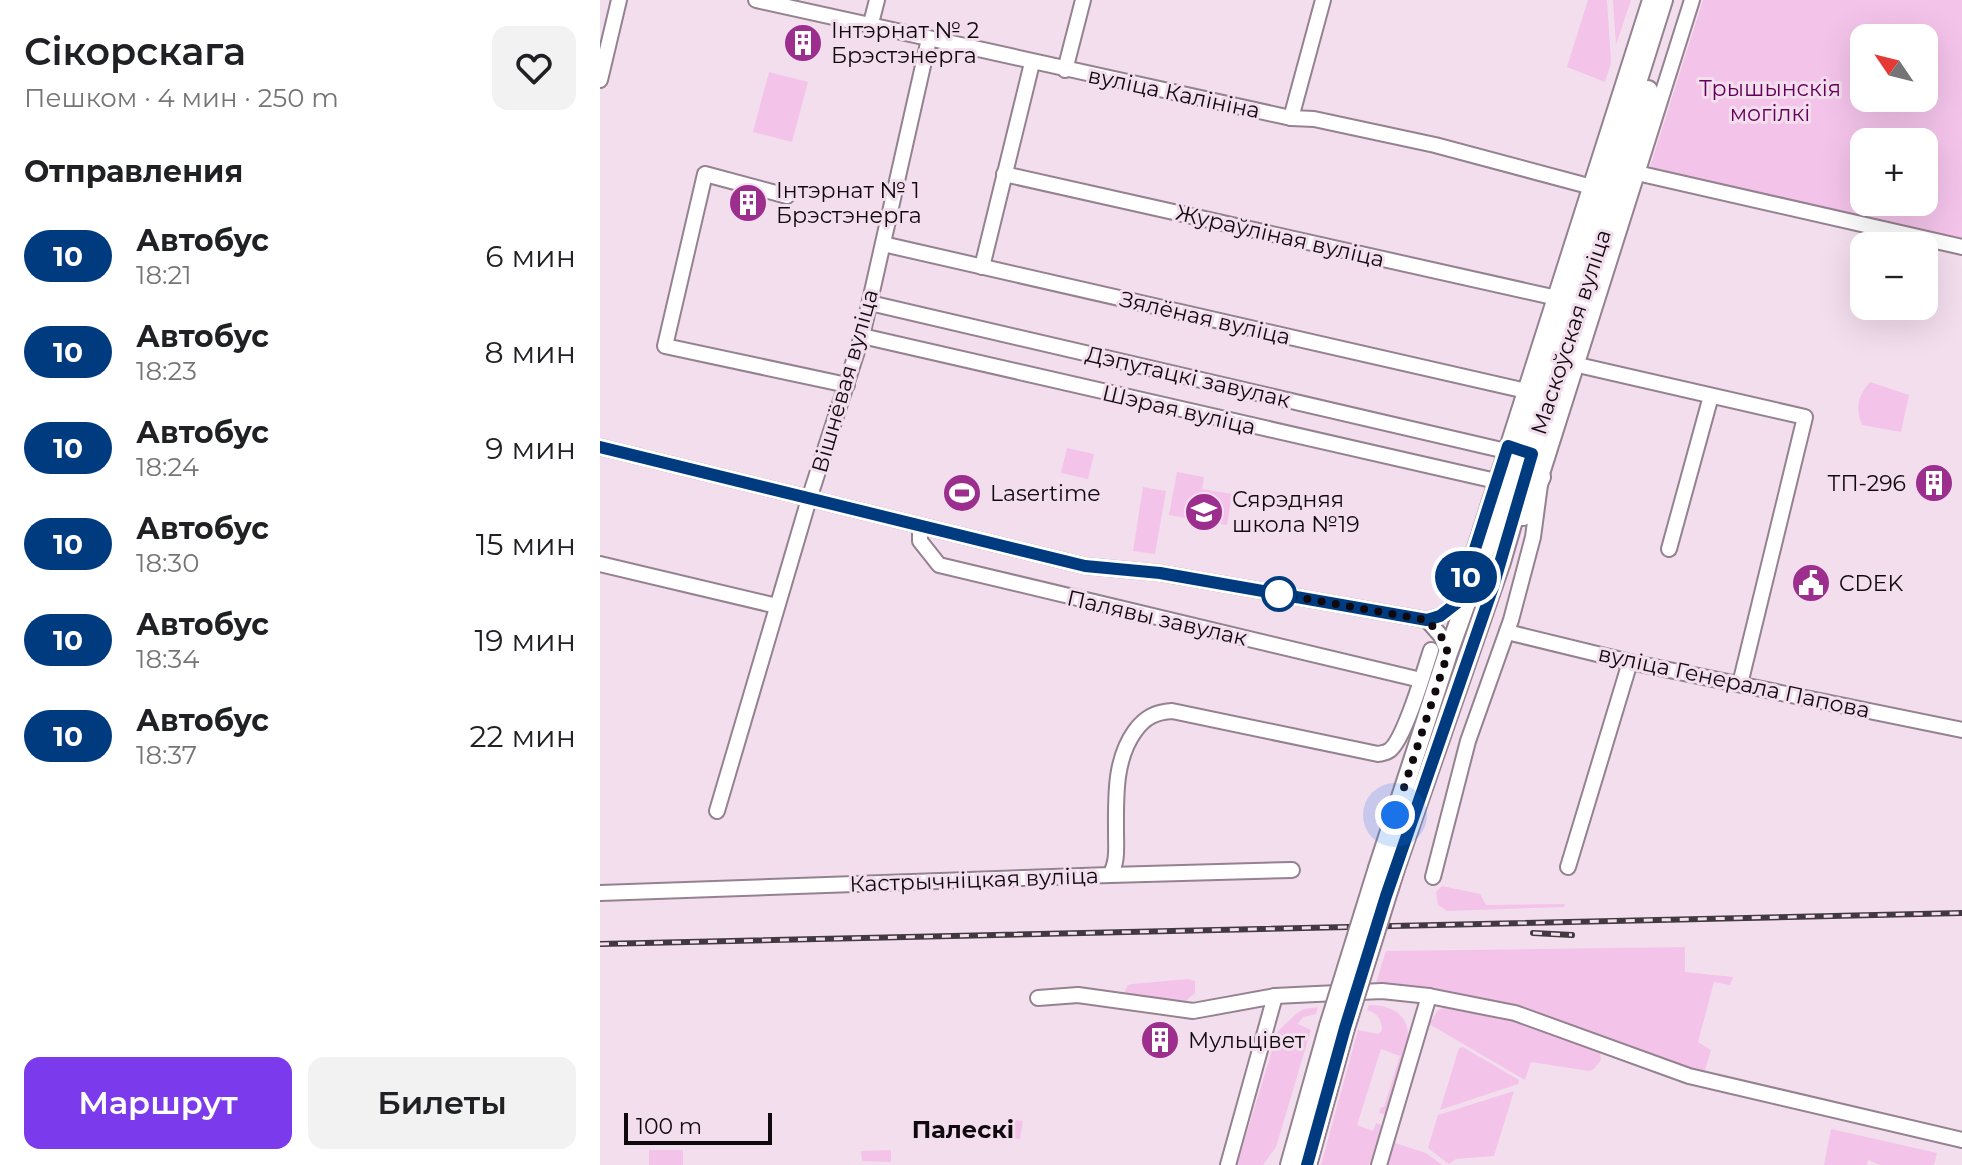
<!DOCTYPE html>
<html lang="ru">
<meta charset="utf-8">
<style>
:root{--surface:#fff;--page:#f2f2f2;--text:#202124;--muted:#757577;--accent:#7c3aed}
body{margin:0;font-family:Montserrat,sans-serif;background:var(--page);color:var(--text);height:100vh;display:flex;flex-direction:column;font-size:30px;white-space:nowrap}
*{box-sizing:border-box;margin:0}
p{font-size:26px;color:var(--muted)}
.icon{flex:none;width:44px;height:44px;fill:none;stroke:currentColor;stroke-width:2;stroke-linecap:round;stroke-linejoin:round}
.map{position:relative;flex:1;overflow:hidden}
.details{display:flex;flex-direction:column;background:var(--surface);width:600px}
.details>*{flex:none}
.badge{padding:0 16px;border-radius:26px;font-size:28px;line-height:52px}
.needle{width:52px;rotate:305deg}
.tools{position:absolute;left:1250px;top:24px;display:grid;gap:16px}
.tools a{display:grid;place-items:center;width:88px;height:88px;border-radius:16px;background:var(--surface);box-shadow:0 8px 32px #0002;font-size:40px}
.scale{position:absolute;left:24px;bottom:20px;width:148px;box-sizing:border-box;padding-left:8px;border:4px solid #100a0f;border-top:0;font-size:22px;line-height:28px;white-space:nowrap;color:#100a0f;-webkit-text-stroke:6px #f3deee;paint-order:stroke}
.you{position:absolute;width:40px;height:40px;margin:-20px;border:6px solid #fff;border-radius:50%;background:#1a73e8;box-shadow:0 0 0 12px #1a73e833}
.map>.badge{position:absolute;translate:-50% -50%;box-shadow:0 0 0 4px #fff}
h2{padding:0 24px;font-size:30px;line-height:72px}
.round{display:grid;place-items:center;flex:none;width:84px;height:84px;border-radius:16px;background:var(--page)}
.overview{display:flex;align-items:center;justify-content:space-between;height:136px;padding:0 24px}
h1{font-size:38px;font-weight:600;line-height:60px}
.action{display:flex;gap:16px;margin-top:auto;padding:16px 24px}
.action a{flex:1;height:92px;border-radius:16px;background:var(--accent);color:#fff;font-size:32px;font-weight:600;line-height:92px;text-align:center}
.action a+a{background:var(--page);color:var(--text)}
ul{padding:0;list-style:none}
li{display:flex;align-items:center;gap:24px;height:96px;padding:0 24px}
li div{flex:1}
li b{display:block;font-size:30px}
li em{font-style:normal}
li .badge{min-width:88px;font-weight:700;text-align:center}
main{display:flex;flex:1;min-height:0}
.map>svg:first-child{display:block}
.green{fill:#f4c3ea;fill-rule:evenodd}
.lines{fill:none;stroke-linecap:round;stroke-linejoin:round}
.minor-casing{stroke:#948290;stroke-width:18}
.major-casing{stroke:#948290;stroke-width:22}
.minor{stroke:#fff;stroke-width:14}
.major{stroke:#fff;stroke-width:18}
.rail-casing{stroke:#423940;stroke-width:6}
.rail{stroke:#f3deee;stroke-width:3;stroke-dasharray:9;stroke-linecap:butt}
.major-bridge-casing{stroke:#948290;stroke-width:22;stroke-linecap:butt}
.major-bridge{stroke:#fff;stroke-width:18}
.line-casing{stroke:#fff;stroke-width:18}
.line{stroke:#003b80;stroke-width:12}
.walk{stroke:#100a0f;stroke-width:8;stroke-dasharray:0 14.4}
.stop-dot{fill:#fff;stroke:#003b80;stroke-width:4}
.labels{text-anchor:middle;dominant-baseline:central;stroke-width:6;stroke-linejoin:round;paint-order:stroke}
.poi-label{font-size:22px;fill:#100a0f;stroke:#f3deee;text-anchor:start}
.park-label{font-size:22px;fill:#640059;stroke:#f3deee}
.street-label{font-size:22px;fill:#100a0f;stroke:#f3deee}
.neighbourhood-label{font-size:24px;font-weight:bold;fill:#100a0f;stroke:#f3deee}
</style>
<main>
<section class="details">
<div class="overview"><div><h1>Сікорскага</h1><p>Пешком · 4 мин · 250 m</p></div><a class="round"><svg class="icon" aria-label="heart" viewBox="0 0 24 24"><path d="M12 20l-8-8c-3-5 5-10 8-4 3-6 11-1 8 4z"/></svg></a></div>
<h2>Отправления</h2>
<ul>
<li><span class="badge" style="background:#003b80;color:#fff">10</span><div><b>Автобус</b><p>18:21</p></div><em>6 мин</em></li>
<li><span class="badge" style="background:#003b80;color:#fff">10</span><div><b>Автобус</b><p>18:23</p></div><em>8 мин</em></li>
<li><span class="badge" style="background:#003b80;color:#fff">10</span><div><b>Автобус</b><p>18:24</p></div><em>9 мин</em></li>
<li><span class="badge" style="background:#003b80;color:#fff">10</span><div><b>Автобус</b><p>18:30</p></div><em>15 мин</em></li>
<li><span class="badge" style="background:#003b80;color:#fff">10</span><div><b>Автобус</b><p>18:34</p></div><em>19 мин</em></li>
<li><span class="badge" style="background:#003b80;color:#fff">10</span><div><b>Автобус</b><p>18:37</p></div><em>22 мин</em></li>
</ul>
<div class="action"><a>Маршрут</a><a>Билеты</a></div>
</section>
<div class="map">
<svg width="1362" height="1165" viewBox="0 0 1362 1165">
<rect width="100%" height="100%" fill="#f3deee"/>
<!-- green -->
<g class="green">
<path d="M988 0H1007L1011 63 1005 82 967 67Z"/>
<path d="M1013 0H1031L1016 45Z"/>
<path d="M1103 0H1362V238L1049 170ZM1264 38H1324V98H1264ZM1264 142H1324V202H1264Z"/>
<path d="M169 72 208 82 192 142 153 132Z"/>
<path d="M1270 382 1309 395 1301 432 1262 425C1255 407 1258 396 1270 382Z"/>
<path d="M467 448 494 454 488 479 461 473Z"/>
<path d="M577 472 604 477 602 489 632 494 627 525 569 515Z"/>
<path d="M543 487 566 491 555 554 533 551Z"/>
<path d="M842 886 880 894 886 905 965 904 964 907 847 911 838 905 836 892Z"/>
<path d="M1085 947V972L1133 977 1130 985 1114 982 1098 1042 1111 1050 1105 1070 1096 1073 960 1021 909 1006 775 986 786 951Z"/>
<path d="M589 979 595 981V993L583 1003 525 996 524 993 528 985 532 984Z"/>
<path d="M769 1005C790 1005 809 1013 808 1038L786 1115 779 1113 781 1107H784L800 1056 781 1049 757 1125 773 1131 776 1123 782 1125 769 1165H721L758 1030 778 1034 782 1031C782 1020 778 1013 767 1010Z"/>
<path d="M851 1005 909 1018 996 1048 1000 1052 1001 1060 994 1069 989 1071 931 1062 925 1080 829 1024 838 1010Z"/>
<path d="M718 1007 716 1014 703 1017 698 1024 711 1030 676 1147 663 1165H637L678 1031 696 1014 704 1009Z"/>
<path d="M863 1047 919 1080 918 1084 840 1110 859 1048Z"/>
<path d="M914 1091 894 1156 856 1159 849 1164 828 1148 838 1115Z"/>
<path d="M406 1119 423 1121 420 1139 404 1137Z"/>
<path d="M1231 1129 1337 1153 1334 1165H1280L1268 1160 1267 1165H1224Z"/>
<path d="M795 1143 826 1153 842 1165H788Z"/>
<rect x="49" y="1150" width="34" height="15"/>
<path d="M291 1150V1162L262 1161 261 1151Z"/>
</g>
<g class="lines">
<!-- minor casing -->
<g class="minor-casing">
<g id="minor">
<path d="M156 0 691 118 714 119 835 145 992 187"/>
<path d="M270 27 277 0"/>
<path d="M465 70 483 0"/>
<path d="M0 80 19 0"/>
<path d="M691 118 723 0"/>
<path d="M1037 173 1362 247"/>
<path d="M404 174 957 298"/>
<path d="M187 196 105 174 65 346 247 385"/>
<path d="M283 244 926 391"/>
<path d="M382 267 432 63"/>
<path d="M270 303 906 451"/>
<path d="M262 336 896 481"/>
<path d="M978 365 1205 417 1140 684"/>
<path d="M0 447 485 566 560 573 827 620 840 616 858 602"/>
<path d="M320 526V541L339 565 821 680"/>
<path d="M1069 549 1111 396"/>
<path d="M0 564 177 606"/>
<path d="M859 598 1050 0"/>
<path d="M827 620 841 636 848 653"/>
<path d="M907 632 1030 662 1362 730"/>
<path d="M117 811 209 499 262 336 329 39"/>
<path d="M968 867 1030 662"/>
<path d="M510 875 692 870"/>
<path d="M833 877 868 741 911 620 933 537 941 477 1092 0"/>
<path d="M0 893 510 875C518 862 516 847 516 833 516 798 514 760 535 731 545 717 556 712 572 711L778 754C783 753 786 753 790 750 805 738 824 671 831 650"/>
<path d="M438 998 478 995 593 1011 675 996 716 994 782 991 829 996 915 1013 1089 1076 1362 1140"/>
<path d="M628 1165 675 996"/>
<path d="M779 1165 829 996"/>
</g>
</g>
<!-- major casing -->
<g class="major-casing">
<g id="major">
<path d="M923 516 941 477"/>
<path d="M778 868 848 653 921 450 1063 0"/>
<path d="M795 869 901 562 936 441 1048 90"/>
<path d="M690 1165 729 1026"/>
<path d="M707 1165 745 1028"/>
</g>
</g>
<!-- minor -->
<use href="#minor" class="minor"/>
<!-- major -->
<use href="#major" class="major"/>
<!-- rail casing -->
<g class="rail-casing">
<g id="rail">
<path d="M933 933 972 935"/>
<path d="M0 944 1362 913"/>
</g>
</g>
<!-- rail -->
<use href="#rail" class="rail"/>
<!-- major-bridge casing -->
<g class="major-bridge-casing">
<g id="major-bridge">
<path d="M729 1026 778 868"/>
<path d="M745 1028 795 869"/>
</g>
</g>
<!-- major-bridge -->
<use href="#major-bridge" class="major-bridge"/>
</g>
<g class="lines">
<!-- line casing -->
<g class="line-casing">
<path id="line" d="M0 447 485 566 560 573 827 620 840 616 858 602 908 446 932 454 893 587 786 896 745 1028 707 1165"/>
</g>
<!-- line -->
<use href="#line" class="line"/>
<!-- walk -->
<path class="walk" d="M679 594 827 620 841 636 848 653 795 815"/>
</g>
<!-- icons -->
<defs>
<g id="building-disc" transform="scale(2)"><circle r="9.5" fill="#9c2e8d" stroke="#f3deee"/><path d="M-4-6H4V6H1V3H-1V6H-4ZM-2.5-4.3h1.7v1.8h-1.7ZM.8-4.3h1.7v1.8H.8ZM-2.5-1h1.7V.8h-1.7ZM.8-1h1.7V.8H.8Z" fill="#fff"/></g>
<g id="stadium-disc" transform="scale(2)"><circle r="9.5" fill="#9c2e8d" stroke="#f3deee"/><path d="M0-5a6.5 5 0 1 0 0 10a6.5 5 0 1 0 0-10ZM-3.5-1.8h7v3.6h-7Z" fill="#fff"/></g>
<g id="school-disc" transform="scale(2)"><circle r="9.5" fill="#9c2e8d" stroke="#f3deee"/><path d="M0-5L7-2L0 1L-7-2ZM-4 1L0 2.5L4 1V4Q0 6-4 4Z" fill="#fff"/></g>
<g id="civic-disc" transform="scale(2)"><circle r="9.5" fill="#9c2e8d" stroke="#f3deee"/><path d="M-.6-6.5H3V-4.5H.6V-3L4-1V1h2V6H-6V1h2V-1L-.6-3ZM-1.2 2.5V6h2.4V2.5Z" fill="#fff"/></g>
</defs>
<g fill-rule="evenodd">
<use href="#building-disc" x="203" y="43"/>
<use href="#building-disc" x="148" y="203"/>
<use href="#building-disc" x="1334" y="483"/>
<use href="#stadium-disc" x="362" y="493"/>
<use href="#school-disc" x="604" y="512"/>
<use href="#civic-disc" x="1211" y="583"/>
<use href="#building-disc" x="560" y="1040"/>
</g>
<!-- markers -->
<circle class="stop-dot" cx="679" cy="594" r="16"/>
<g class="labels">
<!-- poi labels -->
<g class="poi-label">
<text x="231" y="30">Інтэрнат № 2<tspan x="231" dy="25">Брэстэнерга</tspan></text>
<text x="176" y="190">Інтэрнат № 1<tspan x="176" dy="25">Брэстэнерга</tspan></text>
<text x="1306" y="483" text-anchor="end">ТП-296</text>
<text x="390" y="493">Lasertime</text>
<text x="632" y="499">Сярэдняя<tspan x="632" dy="25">школа №19</tspan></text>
<text x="1239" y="583">CDEK</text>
<text x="588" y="1040">Мульцівет</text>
</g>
<!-- park labels -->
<g class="park-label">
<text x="1170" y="88">Трышынскія<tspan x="1170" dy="25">могілкі</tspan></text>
</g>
<!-- street labels -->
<g class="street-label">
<text transform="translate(574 93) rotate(12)">вуліца Калініна</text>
<text transform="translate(680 236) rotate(13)">Жураўліная вуліца</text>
<text transform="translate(605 318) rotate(13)">Зялёная вуліца</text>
<text transform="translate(971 332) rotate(-72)">Маскоўская вуліца</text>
<text transform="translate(588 377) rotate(13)">Дэпутацкі завулак</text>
<text transform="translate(245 381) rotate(-74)">Вішнёвая вуліца</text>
<text transform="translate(579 410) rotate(13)">Шэрая вуліца</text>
<text transform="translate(557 618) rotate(13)">Палявы завулак</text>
<text transform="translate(1134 682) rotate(12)">вуліца Генерала Папова</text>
<text transform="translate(374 880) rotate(-2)">Кастрычніцкая вуліца</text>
</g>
<!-- neighbourhood labels -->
<g class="neighbourhood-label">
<text x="363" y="1129">Палескі</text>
</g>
</g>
</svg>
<div class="tools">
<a><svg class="needle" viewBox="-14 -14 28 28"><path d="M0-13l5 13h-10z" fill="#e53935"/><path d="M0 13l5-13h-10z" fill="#757577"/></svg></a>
<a>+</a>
<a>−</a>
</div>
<div class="scale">100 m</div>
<div class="you" style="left:795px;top:815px"></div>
<b class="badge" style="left:866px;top:577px;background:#003b80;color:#fff">10</b>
</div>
</main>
